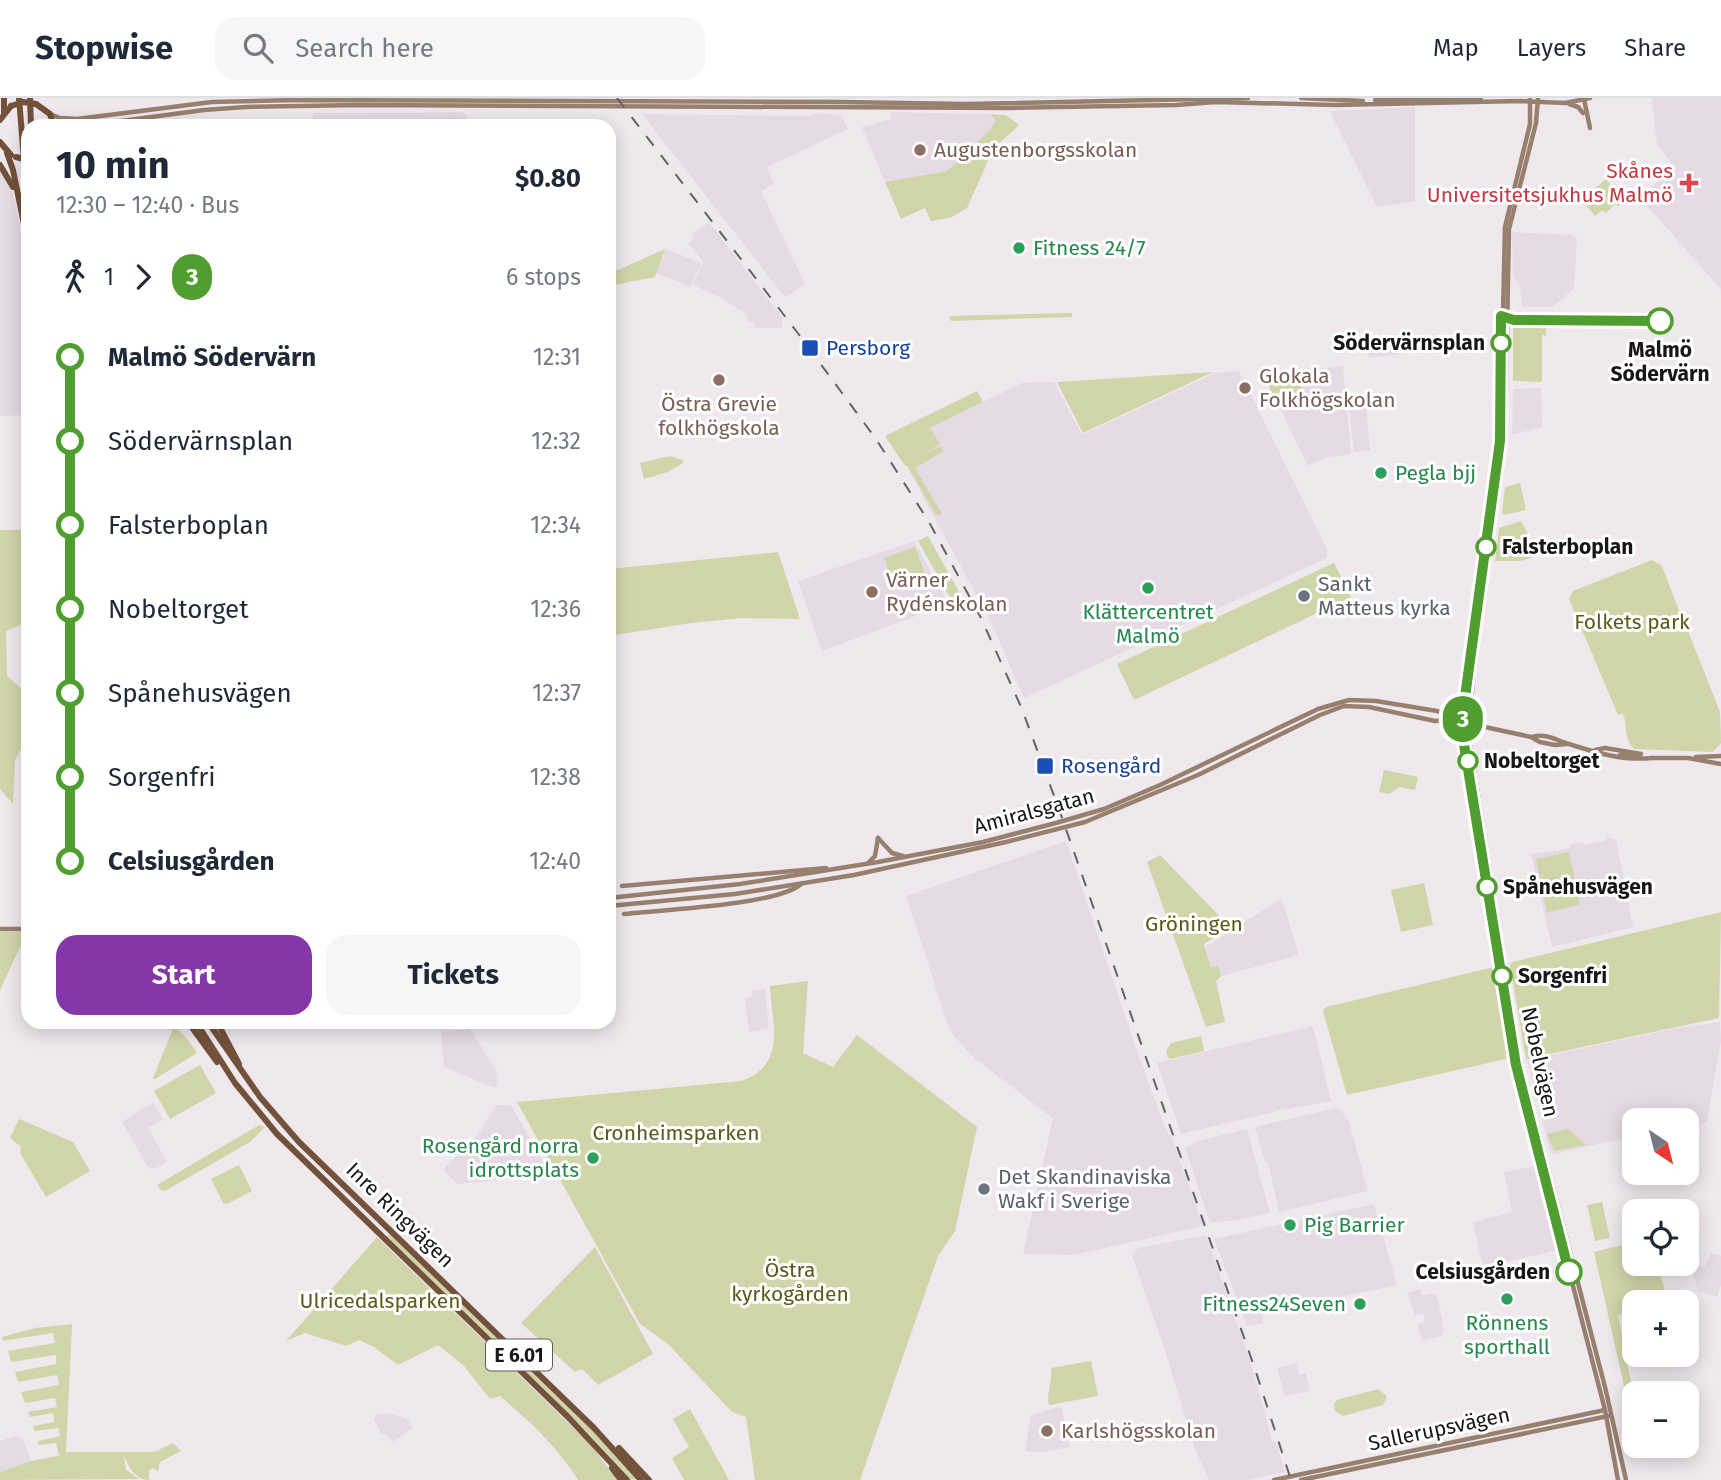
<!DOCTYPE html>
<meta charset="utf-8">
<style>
:root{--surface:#fff;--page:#f6f6f7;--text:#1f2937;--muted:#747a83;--line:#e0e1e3;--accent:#8437a7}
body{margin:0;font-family:"Fira Sans",sans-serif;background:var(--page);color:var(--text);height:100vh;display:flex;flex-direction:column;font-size:26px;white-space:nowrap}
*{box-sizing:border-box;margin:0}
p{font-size:23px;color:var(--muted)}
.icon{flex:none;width:38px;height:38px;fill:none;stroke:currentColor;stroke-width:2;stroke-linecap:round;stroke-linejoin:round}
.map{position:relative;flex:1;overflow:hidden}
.sheet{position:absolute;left:21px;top:21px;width:595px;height:910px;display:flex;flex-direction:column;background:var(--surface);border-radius:21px;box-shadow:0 4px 18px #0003}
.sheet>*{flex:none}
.badge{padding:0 14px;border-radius:23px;font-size:24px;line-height:46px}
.needle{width:46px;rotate:145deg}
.buttons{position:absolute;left:1622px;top:1010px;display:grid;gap:14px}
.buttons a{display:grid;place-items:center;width:77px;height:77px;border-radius:14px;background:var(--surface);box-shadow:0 4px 18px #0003;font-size:35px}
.map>.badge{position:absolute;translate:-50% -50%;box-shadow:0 0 0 4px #fff}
.legs{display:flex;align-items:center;gap:10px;height:77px;padding:0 35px;font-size:23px}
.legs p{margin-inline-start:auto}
.summary{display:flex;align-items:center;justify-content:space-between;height:119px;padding:0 35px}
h1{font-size:38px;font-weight:700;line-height:52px}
.cta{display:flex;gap:14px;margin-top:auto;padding:14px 35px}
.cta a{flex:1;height:80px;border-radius:21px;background:var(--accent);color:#fff;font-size:28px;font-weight:700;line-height:80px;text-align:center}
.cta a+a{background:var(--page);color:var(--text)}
ul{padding:0 35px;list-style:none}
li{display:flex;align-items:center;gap:24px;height:84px;font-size:26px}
li i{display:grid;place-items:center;width:10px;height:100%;margin:0 9px;background:currentColor}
li i::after{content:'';width:18px;height:18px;margin:-9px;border:5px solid;border-radius:50%;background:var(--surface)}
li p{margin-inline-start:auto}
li:first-child i{background:linear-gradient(#0000 50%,currentColor 0)}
li:last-child i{background:linear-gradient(currentColor 50%,#0000 0)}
header{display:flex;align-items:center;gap:42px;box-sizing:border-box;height:98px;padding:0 35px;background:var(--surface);border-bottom:2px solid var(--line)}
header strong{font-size:33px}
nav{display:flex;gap:38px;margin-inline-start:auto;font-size:24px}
.search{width:490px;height:63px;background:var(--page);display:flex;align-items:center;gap:18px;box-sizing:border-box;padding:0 24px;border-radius:21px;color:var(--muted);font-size:26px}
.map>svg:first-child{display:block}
.built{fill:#e6dae5}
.green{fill:#d1d5aa}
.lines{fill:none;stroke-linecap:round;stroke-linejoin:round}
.secondary{stroke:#98806f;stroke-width:4.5}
.highway{stroke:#73513a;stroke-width:6}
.rail{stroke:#656164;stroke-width:2;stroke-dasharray:12 12;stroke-linecap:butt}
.highway-bridge{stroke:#73513a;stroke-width:6}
.line-1-casing{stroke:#fff;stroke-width:16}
.line-1{stroke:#509e2f;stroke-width:10}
.education-dot{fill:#8d6e63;stroke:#fff;stroke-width:2.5}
.health-dot{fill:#e0444e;stroke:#fff;stroke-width:2.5}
.leisure-dot{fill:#2e9e5b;stroke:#fff;stroke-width:2.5}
.stop-1-dot{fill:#fff;stroke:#509e2f;stroke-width:3.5}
.transit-dot{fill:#1a4fb4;stroke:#fff;stroke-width:2.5}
.worship-dot{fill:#6b7280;stroke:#fff;stroke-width:2.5}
.labels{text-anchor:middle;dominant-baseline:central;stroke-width:6;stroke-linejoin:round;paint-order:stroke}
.shield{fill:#fff;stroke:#5e5c5d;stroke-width:2}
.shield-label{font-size:19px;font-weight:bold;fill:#191618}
.education-label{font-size:21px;fill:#785e54;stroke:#fff;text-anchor:start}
.health-label{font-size:21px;fill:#be3a42;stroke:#fff;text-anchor:end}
.leisure-label{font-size:21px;fill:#27864d;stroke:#fff;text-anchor:start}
.stop-label{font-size:21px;font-weight:bold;fill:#191618;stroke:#fff;text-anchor:start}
.transit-label{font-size:21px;fill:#164399;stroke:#fff;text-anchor:start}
.worship-label{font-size:21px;fill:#5b616d;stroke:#fff;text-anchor:start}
.park-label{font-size:21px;fill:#585b18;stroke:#fff}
.street-label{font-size:21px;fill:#191618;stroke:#fff}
</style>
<header>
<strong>Stopwise</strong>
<div class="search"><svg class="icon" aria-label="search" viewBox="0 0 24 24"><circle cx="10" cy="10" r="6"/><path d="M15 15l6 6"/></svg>Search here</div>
<nav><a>Map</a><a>Layers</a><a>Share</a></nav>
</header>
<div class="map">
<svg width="1721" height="1382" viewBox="0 0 1721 1382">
<rect width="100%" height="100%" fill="#efe9ee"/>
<!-- built -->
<g class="built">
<path d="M1655 0H1721V191L1640 100 1674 69 1657 46 1652 1Z"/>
<path d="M1415 9V103L1377 109 1330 13Z"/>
<path d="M462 14 467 19 470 28H313V15Z"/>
<path d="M891 14 990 16 997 22 991 31 947 73 885 84 862 29 891 21Z"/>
<path d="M816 15 841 17 848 31 767 69 774 86 761 93 805 186 785 199 642 16 810 18Z"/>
<path d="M0 74 13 96 28 170V317L0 318Z"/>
<path d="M709 124 782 219V230H755L754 224H749L745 215 716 197 693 187 703 163 688 145 694 141 692 136Z"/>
<path d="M1512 134 1573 137 1577 140 1574 190 1553 209H1523L1519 186 1513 178Z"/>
<path d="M666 151 701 165 691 189 656 175Z"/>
<path d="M1373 240H1398V257L1369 259 1366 243 1373 242Z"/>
<path d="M1343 268 1351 356 1325 360 1308 368 1262 274 1276 276Z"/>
<path d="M1237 273 1240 275 1327 451V460L1024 600 991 524 906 367 930 330 1022 285 1054 284 1082 337 1215 275Z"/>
<path d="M1541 290 1542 329 1512 337 1513 291Z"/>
<path d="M1366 307 1370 352 1354 354 1349 308Z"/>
<path d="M914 443 948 506 822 553 798 483Z"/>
<path d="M1607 739 1616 742 1633 829 1552 849 1531 756 1553 753 1555 750 1556 753 1570 750V747L1583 744 1584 747 1607 742Z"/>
<path d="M1066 743 1137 953 1164 1027 1172 1040 1203 1128 1074 1157 1023 1156 1053 1020 975 961 954 938 947 924 906 798Z"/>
<path d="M1279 802 1284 808 1299 857 1221 878 1218 868 1211 869 1206 849Z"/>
<path d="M765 891 769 931 749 934 745 900 752 899V893Z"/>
<path d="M1720 924 1721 943 1707 1023 1702 1026 1687 1029V1022H1634V1038L1554 1056 1550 1053 1527 962 1672 931Z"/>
<path d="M1313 928 1331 1003 1283 1012 1181 1036 1157 965Z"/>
<path d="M470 931 496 972 497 983 495 990 444 969 441 934Z"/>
<path d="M153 1004 163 1021 148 1030 167 1064 155 1071 148 1069 122 1024Z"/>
<path d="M496 1007H511L548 1073 490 1083 457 1086 443 1072 479 1035Z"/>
<path d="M1336 1010 1343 1015 1349 1024 1368 1093 1279 1114 1268 1064H1265L1255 1029Z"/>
<path d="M1247 1031 1270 1115 1237 1122 1210 1125 1185 1049 1195 1046 1198 1043Z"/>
<path d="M1540 1067 1562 1151 1483 1169 1473 1124 1512 1114 1504 1074Z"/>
<path d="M1374 1106 1397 1187 1263 1215 1262 1225 1247 1228 1214 1141Z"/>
<path d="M1206 1137 1253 1272 1272 1342 1276 1345 1285 1374 1247 1382H1209L1194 1348 1164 1249 1132 1158 1134 1153 1139 1150Z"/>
<path d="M1711 1155 1721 1158V1187L1717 1199 1698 1193 1690 1165 1705 1169Z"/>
<path d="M1420 1191 1422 1198 1434 1195 1438 1202 1443 1225 1441 1226 1445 1232H1443L1442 1238 1422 1242 1417 1226 1425 1224 1423 1216 1415 1217 1407 1195Z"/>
<path d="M1296 1265 1299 1277 1306 1275 1310 1293 1285 1298 1277 1270Z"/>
<path d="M1059 1309 1062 1310 1070 1349 1043 1354 1025 1353 1031 1317Z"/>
<path d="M389 1315 405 1320 413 1329 392 1344 387 1337 381 1335 374 1321 376 1317Z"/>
<path d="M16 1338 24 1343 31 1363 0 1374V1343Z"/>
</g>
<!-- green -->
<g class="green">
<path d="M990 16 1006 17 1019 27 994 50 967 110 950 120 931 123 925 110 901 121 885 84 947 73 991 31 996 22Z"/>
<path d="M1606 81 1623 102 1618 109 1616 106 1605 115 1603 112 1595 118 1582 102Z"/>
<path d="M665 151 655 179 609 188V176Z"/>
<path d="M1072 215V219L951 223 949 218Z"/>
<path d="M1535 226 1546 230V239L1542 236V282L1541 284 1513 283V227Z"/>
<path d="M1300 273 1302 294 1270 296 1268 275Z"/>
<path d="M1213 274 1083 335 1057 284Z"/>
<path d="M977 293 983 304 930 330 940 346 924 356 940 348 944 353 915 370 942 416 936 417 907 367 905 368 885 338Z"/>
<path d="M670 358 683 362V365L668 374 644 381 640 365Z"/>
<path d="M1520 385 1526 412 1504 417 1502 415 1505 389Z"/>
<path d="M1521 423 1539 457 1521 463H1495L1499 430Z"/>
<path d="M0 432H28V524L6 533 7 578 28 596V637L15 662 13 706 0 691Z"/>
<path d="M928 438 963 501 954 506 918 443Z"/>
<path d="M915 449 926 478 895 489 884 460Z"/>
<path d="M778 454 800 521 741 520 691 525 609 538V471Z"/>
<path d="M1652 462 1662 468 1681 518V523L1686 528 1720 614 1721 645 1713 654 1634 651C1624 641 1627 626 1623 615L1618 617 1569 501 1573 493Z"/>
<path d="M1334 465 1351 499 1134 602 1117 566Z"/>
<path d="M28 655V757H21L24 662Z"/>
<path d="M1384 672 1418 679 1415 692 1399 689 1389 696 1379 694Z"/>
<path d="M1569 754 1580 807 1547 814 1536 761Z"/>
<path d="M1160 757 1228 827V831L1204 846 1211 869 1218 868 1221 878 1216 883 1225 924 1206 929 1147 764Z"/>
<path d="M1424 785 1433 827 1401 834 1391 792Z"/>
<path d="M1721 814 1719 920 1526 961 1510 867 1512 864Z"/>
<path d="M0 834H28V850L20 849 0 892Z"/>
<path d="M1494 869 1510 960 1347 997 1323 913 1326 909Z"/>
<path d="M808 883 803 955 833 969 857 937 977 1029 955 1133 938 1158 860 1382H755L746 1319 732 1314 668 1246 640 1226 517 1004 741 983C787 967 772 927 770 888Z"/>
<path d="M174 928C183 935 191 945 197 955L155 981 153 980Z"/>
<path d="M1201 938 1204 953 1170 961 1168 959 1166 953 1171 945Z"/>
<path d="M200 967 216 995 170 1021 154 993Z"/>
<path d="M19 1021 73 1044 90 1073 46 1099 20 1055 21 1049 10 1040Z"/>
<path d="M259 1027 265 1029 250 1044 165 1093 161 1092 157 1087Z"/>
<path d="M1568 1031 1586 1047 1554 1053 1547 1036Z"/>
<path d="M239 1067 252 1093 227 1106 223 1105 211 1081Z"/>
<path d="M1602 1104 1610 1140 1595 1143 1587 1107Z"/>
<path d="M390 1136 596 1336 637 1381 631 1382 592 1339 386 1139Z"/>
<path d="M377 1139 588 1344 618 1382H578C557 1348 530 1324 500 1298L490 1301 464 1268 438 1247 398 1267 374 1249 359 1242 346 1248 305 1235 286 1243Z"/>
<path d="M1634 1144V1166H1657L1668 1203 1634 1204V1213L1618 1217 1631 1285 1624 1288 1594 1154Z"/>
<path d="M595 1149 653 1256 598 1287 582 1271 575 1274 521 1225Z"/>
<path d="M72 1226 66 1354H154L173 1345 181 1353 160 1364 158 1373 153 1370 149 1372V1382C133 1381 129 1368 124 1358L126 1372 139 1381 0 1382V1374L31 1363 62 1357H59L56 1345 39 1347 38 1343 60 1338 58 1330 35 1333 33 1328 54 1324 53 1315 30 1319 28 1314 57 1309 55 1300 25 1305 21 1294 59 1287 57 1277 18 1284 15 1274 56 1266V1257L11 1264 8 1253 55 1245 53 1235 3 1243 2 1239 35 1230Z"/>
<path d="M1091 1263 1098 1298 1049 1307C1046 1295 1053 1283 1051 1270Z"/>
<path d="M1378 1291 1387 1298 1383 1307 1343 1318 1335 1313 1334 1306 1337 1302Z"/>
<path d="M690 1311 729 1382H684L672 1360 689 1349 673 1321Z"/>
</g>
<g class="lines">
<!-- secondary -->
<g class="secondary">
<path d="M1301 0 1363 3"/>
<path d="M1530 0V26L1505 129 1500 343 1466 590 1462 632 1516 967 1605 1312 1618 1382"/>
<path d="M1538 0 1536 25 1509 131 1505 341 1475 562 1468 635 1521 965 1605 1289 1626 1382"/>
<path d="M1584 1 1590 30"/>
<path d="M1375 2 1481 0"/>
<path d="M1569 6 1578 9 1583 15"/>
<path d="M50 16 60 20 77 21 212 4 296 2 841 4 966 6 1248 0"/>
<path d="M83 28 204 12 246 9 358 7 1007 10 1176 7 1216 4 1335 7 1520 3 1565 5 1590 0"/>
<path d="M1532 639C1547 635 1555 642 1569 646 1597 655 1623 663 1652 660"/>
<path d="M1595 652 1605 650 1641 656"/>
<path d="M1620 657 1640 658"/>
<path d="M1696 659 1721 658"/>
<path d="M1652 660H1688L1721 666"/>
<path d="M878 740 892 755 903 758"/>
<path d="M869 764 875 758 878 740"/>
<path d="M622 788 826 770"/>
<path d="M609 800 740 786 878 764 983 744 1056 725 1104 711 1160 687 1318 611 1349 602 1376 603 1437 613 1485 629 1531 639 1540 644 1555 647 1567 646"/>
<path d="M609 808 735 796 854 777 1006 744 1085 724 1198 677 1320 617 1344 608 1369 609 1435 623C1451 620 1465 630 1482 629"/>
<path d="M624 816C659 812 778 807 801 786"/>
<path d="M0 831H28"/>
<path d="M1274 1382 1605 1312"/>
<path d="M1301 1382 1608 1318"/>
</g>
<!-- highway -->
<g class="highway">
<path d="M19 0 28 112"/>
<path d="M30 0 31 28"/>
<path d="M36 6 50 16 54 28"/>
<path d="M4 15V0"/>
<path d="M0 22 11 8"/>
<path d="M0 44 11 57"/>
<path d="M7 55 13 72 28 146"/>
<path d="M0 67 13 89"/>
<path d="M188 924 217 964"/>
<path d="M196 924 235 985 277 1036 568 1319 627 1382"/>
<path d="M208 924 260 999 299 1044 594 1330 641 1382"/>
<path d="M217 924 239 966"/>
<path d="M619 1350 649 1382"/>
<path d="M612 1370 621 1382"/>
</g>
<!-- rail -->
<path class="rail" d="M617 0 797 234 876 341 929 424 981 520 1022 611 1060 714 1255 1271 1291 1382"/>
<!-- highway-bridge -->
<g class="highway-bridge">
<path d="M11 8 23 4 36 6"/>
<path d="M16 59 28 62"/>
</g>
</g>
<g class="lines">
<!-- line-1 casing -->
<g class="line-1-casing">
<path id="line-1" d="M1569 1174 1516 967 1462 634V621L1500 343 1501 218 1514 222 1660 223"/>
</g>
<!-- line-1 -->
<use href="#line-1" class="line-1"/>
</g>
<!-- markers -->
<g class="education-dot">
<circle cx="920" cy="52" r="7"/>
<circle cx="719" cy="282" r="7"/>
<circle cx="1245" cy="290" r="7"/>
<circle cx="872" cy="494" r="7"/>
<circle cx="1047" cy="1333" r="7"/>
</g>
<path class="health-dot" d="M1685.5 74.5h7v7h7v7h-7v7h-7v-7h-7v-7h7z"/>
<g class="leisure-dot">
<circle cx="1019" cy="150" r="7"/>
<circle cx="1381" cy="375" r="7"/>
<circle cx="1148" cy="490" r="7"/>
<circle cx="593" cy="1060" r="7"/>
<circle cx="1290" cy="1127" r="7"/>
<circle cx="1507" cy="1201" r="7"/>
<circle cx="1360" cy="1206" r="7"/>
</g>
<g class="stop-1-dot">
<circle cx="1660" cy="223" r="12"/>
<circle cx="1501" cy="245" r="9"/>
<circle cx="1486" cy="449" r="9"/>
<circle cx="1468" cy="663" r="9"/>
<circle cx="1487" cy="789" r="9"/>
<circle cx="1502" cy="878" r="9"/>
<circle cx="1569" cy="1174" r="12"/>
</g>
<g class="transit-dot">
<rect x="801" y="241" width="18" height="18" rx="3.5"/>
<rect x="1036" y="659" width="18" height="18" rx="3.5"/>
</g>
<g class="worship-dot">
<circle cx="1304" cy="498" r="7"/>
<circle cx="984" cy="1091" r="7"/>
</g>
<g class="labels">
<!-- shield labels -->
<rect class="shield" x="486" y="1241.5" width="66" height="31" rx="5"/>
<g class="shield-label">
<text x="519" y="1257">E 6.01</text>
</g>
<!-- education labels -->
<g class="education-label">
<text x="934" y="52">Augustenborgsskolan</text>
<text x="1259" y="278">Glokala<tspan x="1259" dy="24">Folkhögskolan</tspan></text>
<text x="719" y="306" text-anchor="middle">Östra Grevie<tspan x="719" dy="24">folkhögskola</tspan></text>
<text x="886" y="482">Värner<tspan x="886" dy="24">Rydénskolan</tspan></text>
<text x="1061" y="1333">Karlshögsskolan</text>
</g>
<!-- health labels -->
<g class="health-label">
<text x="1673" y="73">Skånes<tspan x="1673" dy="24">Universitetsjukhus Malmö</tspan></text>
</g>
<!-- leisure labels -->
<g class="leisure-label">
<text x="1033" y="150">Fitness 24/7</text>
<text x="1395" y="375">Pegla bjj</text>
<text x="1148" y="514" text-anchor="middle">Klättercentret<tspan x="1148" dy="24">Malmö</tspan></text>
<text x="579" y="1048" text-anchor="end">Rosengård norra<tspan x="579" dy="24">idrottsplats</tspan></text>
<text x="1304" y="1127">Pig Barrier</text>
<text x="1346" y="1206" text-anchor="end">Fitness24Seven</text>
<text x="1507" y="1225" text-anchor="middle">Rönnens<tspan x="1507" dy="24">sporthall</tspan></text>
</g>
<!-- stop labels -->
<g class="stop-label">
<text x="1485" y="245" text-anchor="end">Södervärnsplan</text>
<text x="1660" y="252" text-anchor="middle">Malmö<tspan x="1660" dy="24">Södervärn</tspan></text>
<text x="1502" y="449">Falsterboplan</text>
<text x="1484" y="663">Nobeltorget</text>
<text x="1503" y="789">Spånehusvägen</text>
<text x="1518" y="878">Sorgenfri</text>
<text x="1550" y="1174" text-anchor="end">Celsiusgården</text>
</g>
<!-- transit labels -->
<g class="transit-label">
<text x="826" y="250">Persborg</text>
<text x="1061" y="668">Rosengård</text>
</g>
<!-- worship labels -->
<g class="worship-label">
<text x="1318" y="486">Sankt<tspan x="1318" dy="24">Matteus kyrka</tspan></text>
<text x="998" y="1079">Det Skandinaviska<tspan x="998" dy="24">Wakf i Sverige</tspan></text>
</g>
<!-- park labels -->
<g class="park-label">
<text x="1632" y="524">Folkets park</text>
<text x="1194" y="826">Gröningen</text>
<text x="676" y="1035">Cronheimsparken</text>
<text x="790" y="1172">Östra<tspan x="790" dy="24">kyrkogården</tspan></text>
<text x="380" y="1203">Ulricedalsparken</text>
</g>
<!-- street labels -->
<g class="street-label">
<text transform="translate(1034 713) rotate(-15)">Amiralsgatan</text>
<text transform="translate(1540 964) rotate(78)">Nobelvägen</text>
<text transform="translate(400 1117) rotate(44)">Inre Ringvägen</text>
<text transform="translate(1439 1331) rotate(-12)">Sallerupsvägen</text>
</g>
</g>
</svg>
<div class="buttons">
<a><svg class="needle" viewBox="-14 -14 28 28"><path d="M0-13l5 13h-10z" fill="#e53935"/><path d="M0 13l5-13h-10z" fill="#747a83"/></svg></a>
<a><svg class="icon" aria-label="locate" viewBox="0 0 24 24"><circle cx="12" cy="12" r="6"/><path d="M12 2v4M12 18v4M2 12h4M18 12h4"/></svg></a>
<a>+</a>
<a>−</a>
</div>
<b class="badge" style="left:1463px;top:621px;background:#509e2f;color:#fff">3</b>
<section class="sheet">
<div class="summary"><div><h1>10 min</h1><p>12:30 – 12:40 · Bus</p></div><b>$0.80</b></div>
<div class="legs"><svg class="icon" aria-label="walk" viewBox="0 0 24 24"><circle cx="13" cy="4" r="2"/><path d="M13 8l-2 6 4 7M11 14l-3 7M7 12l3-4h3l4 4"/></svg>1<svg class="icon" aria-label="forward" viewBox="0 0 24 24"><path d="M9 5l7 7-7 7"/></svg><b class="badge" style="background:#509e2f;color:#fff">3</b><p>6 stops</p></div>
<ul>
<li><i style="color:#509e2f"></i><b>Malmö Södervärn</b><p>12:31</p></li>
<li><i style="color:#509e2f"></i><span>Södervärnsplan</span><p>12:32</p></li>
<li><i style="color:#509e2f"></i><span>Falsterboplan</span><p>12:34</p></li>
<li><i style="color:#509e2f"></i><span>Nobeltorget</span><p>12:36</p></li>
<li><i style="color:#509e2f"></i><span>Spånehusvägen</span><p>12:37</p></li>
<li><i style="color:#509e2f"></i><span>Sorgenfri</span><p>12:38</p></li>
<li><i style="color:#509e2f"></i><b>Celsiusgården</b><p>12:40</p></li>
</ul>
<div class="cta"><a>Start</a><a>Tickets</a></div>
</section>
</div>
